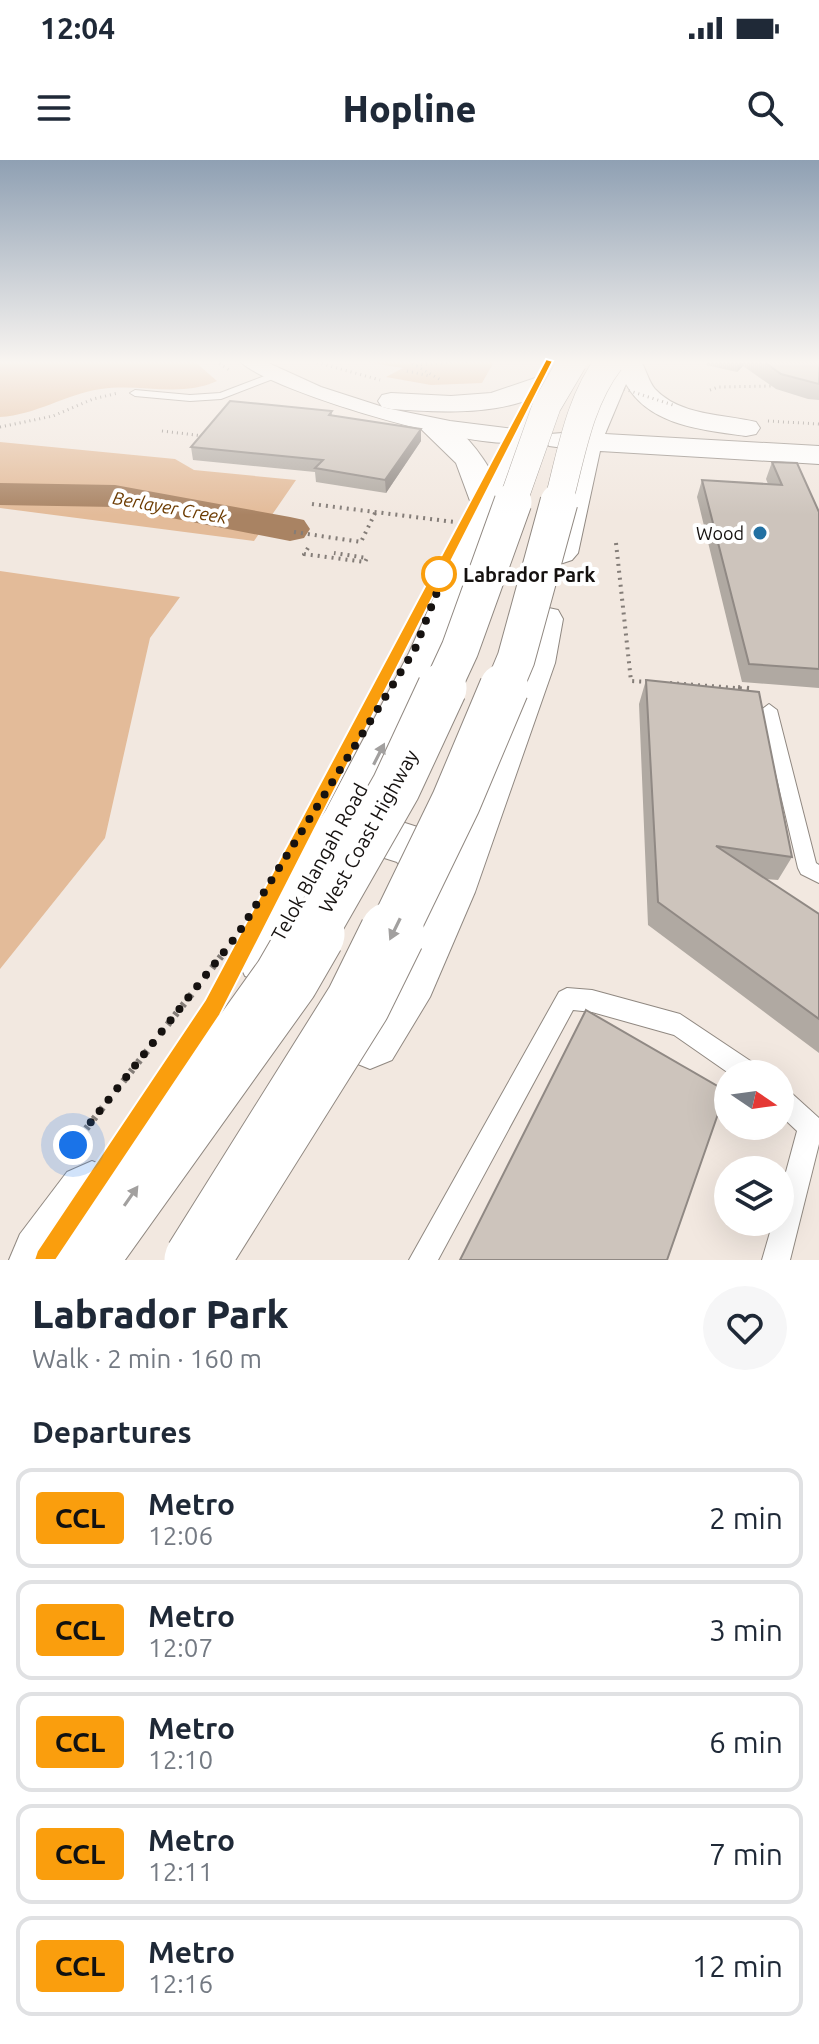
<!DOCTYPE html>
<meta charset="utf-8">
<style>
:root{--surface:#fff;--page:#f6f6f7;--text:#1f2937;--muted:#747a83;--line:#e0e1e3}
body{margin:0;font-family:Ubuntu,sans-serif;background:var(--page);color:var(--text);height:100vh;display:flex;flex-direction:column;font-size:30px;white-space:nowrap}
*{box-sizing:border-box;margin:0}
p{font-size:26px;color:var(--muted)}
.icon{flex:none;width:44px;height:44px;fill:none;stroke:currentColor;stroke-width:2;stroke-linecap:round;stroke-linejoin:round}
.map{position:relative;height:1100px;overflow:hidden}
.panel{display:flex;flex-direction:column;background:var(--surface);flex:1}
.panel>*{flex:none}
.badge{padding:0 16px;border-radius:6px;font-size:28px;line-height:52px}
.needle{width:52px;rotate:103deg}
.tools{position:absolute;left:714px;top:900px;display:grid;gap:16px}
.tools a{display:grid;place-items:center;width:80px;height:80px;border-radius:50%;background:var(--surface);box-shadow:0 8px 32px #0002;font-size:40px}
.you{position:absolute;width:40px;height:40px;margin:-20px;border:6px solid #fff;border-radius:50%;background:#1a73e8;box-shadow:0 0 0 12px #1a73e833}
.map>.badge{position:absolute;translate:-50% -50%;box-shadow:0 0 0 4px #fff}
h2{padding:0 32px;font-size:30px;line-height:72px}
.round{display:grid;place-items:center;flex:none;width:84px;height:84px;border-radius:42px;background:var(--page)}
.head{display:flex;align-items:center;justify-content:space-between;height:136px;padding:0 32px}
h1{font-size:38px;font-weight:800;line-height:60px}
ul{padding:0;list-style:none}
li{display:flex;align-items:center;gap:24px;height:100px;margin:0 16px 12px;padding:0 16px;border:4px solid var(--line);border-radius:16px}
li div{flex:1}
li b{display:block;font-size:30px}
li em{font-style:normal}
li .badge{min-width:88px;font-weight:700;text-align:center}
.status{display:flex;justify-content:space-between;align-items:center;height:56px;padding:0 40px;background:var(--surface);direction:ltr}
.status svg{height:22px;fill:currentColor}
header{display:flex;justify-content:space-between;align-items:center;height:104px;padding:0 32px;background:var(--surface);font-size:36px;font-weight:800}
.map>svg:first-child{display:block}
.green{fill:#e3bb99}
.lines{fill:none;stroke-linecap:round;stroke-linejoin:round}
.river{fill:#a98363;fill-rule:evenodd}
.service-casing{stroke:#908881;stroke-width:2}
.minor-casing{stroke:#908881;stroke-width:2}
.primary-casing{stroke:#908881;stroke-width:2}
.path-far3{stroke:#847d78;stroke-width:3;stroke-dasharray:1 4;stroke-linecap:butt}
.path-far2{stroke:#847d78;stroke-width:4;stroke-dasharray:2 5;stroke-linecap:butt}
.path-far1{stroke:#847d78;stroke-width:6;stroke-dasharray:2 7;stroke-linecap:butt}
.path{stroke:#847d78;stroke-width:7;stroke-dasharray:3 9;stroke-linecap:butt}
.service{fill:#fff;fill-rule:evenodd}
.minor{fill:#fff;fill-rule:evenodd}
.primary{fill:#fff;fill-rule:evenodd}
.trunk-bridge-far3-casing{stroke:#908881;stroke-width:29;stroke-linecap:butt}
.trunk-bridge-far2-casing{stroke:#908881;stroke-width:39;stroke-linecap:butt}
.trunk-bridge-far1-casing{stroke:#908881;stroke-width:51;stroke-linecap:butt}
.trunk-bridge-casing{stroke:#908881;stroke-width:67;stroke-linecap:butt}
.path-bridge{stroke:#847d78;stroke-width:3;stroke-dasharray:1 4;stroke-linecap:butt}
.trunk-bridge-far3{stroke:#fff;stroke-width:28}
.trunk-bridge-far2{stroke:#fff;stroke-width:37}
.trunk-bridge-far1{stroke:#fff;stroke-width:49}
.trunk-bridge{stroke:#fff;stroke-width:65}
.wall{fill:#b0a9a2}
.shaded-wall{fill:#908984}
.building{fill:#cdc4bc;stroke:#908984;stroke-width:2}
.oneway{fill:#a2a09f}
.line{fill:#fa9e0d;stroke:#fff;stroke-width:2}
.walk{stroke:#161210;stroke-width:8;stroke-dasharray:0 14.4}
.poi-dot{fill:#2270a2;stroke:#fff;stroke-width:3}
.stop-dot{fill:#fff;stroke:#fa9e0d;stroke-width:4}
.labels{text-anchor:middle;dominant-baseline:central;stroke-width:8;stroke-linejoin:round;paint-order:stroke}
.far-water-label{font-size:18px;font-style:italic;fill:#6c3b00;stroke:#fff}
.far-poi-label{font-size:18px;fill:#161210;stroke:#fff;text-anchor:end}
.stop-label{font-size:20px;font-weight:bold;fill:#161210;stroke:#fff;text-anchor:start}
.street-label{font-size:20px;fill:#161210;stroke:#fff}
</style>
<div class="status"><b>12:04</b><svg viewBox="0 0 49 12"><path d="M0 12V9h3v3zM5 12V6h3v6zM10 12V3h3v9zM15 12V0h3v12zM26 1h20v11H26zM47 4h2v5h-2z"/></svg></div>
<header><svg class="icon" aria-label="menu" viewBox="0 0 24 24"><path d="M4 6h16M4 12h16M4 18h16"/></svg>Hopline<svg class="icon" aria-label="search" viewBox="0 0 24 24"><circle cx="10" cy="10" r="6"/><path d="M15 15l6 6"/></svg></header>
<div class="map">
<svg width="819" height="1100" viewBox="0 0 819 1100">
<rect width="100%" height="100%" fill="#f2e8e0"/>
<!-- green -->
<g class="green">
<path d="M0 201H194L217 221C180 238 141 223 101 229 66 234 36 255 0 257Z"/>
<path d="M359 201 494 202 482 223 431 225 386 217 403 208Z"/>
<path d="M0 282 175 299 194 310 296 320 254 381 0 348Z"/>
<path d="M0 411 180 437 150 478 105 678 0 809Z"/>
</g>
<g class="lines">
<!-- river -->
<path class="river" d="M0 323 115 325 290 357 304 360 310 369 304 378 290 381 115 347 0 345Z"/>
<!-- service casing -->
<g class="service-casing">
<g id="service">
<path d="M275 212 280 215 278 217 221 239 190 241 135 236 130 233 135 230 190 235 220 233Z"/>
<path d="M769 544 777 550 816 703 819 705V723L801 714 798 708 761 550Z"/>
<path d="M567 828 592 830 680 854 758 906 762 914H730L674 875 592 852 573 850 438 1100H409L559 832Z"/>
<path d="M780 926 788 930 819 958V984L790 1100H762L773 1062H780V1034L797 971 780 955Z"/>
</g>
</g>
<!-- minor casing -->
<g class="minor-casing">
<path id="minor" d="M240 201H264L321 227 386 248 450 261 521 270 532 277C511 304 266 231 240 201Z"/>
</g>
<!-- primary casing -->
<g class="primary-casing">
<g id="primary">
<path d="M616 201H641C646 210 649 222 655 229 680 256 724 254 756 262L760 268 756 274 746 276C704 270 649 266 626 224L605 274 819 286V304L600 291 578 393 572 400 560 404 548 400 542 393 571 289 549 286 545 280 549 274 577 272 589 245Z"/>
<path d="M547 214 556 217 560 222 558 227 528 294 449 493 374 653 433 672 441 682 513 503 525 459 530 450 544 447 558 450 563 459 555 503 475 732 430 837 392 900 370 909 348 900 339 878 348 856 388 797 419 735 397 702 356 689 285 816 265 824 245 816 236 797 245 778 326 650 409 493 473 349 456 303 419 267 423 261C453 254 477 288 491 311L525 241C482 255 436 252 391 249L382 247 378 241 382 235 391 233 451 236 491 233Z"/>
<path d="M92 1001 117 1012 128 1037 117 1062 91 1100H9L20 1074 67 1012Z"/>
</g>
</g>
<!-- path-far3 -->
<g class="path-far3">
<path d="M215 201 231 211"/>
<path d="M312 201 380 220"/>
<path d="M408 201 441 220"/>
<path d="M416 205 467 201"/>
<path d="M407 211 430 216"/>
<path d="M710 230 718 227 772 226"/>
<path d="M768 261 819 264"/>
<path d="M0 267 53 256 93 239 118 233"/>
<path d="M162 271 204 276"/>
</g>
<!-- path-far2 -->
<g class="path-far2">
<path d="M312 344 454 362"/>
<path d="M294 372 361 382 376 351"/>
<path d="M616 383 631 521 652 522"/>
<path d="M308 388 304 394 365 402 367 398 334 393"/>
<path d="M670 523 749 529"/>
</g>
<!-- path-far1 -->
<path class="path-far1" d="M738 528 749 529"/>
<!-- path -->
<path class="path" d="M64 997 223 794"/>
<!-- service -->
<use href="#service" class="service"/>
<!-- minor -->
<use href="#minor" class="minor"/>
<!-- primary -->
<use href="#primary" class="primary"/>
<!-- trunk-bridge-far3 casing -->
<g class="trunk-bridge-far3-casing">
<g id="trunk-bridge-far3">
<path d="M512 344 547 245 573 201"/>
<path d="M558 344C571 295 579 241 610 201"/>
</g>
</g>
<!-- trunk-bridge-far2 casing -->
<g class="trunk-bridge-far2-casing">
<g id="trunk-bridge-far2">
<path d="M441 530 460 489 513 342"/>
<path d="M503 530 516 499 559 342"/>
</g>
</g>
<!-- trunk-bridge-far1 casing -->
<g class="trunk-bridge-far1-casing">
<g id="trunk-bridge-far1">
<path d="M311 776 396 627 442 528"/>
<path d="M391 776 456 642 504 528"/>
</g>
</g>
<!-- trunk-bridge casing -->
<g class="trunk-bridge-casing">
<g id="trunk-bridge">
<path d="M85 1100 286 819 312 774"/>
<path d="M197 1100 358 843 392 774"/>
</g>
</g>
<!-- path-bridge -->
<path class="path-bridge" d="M624 229 673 245"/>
<!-- trunk-bridge-far3 -->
<use href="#trunk-bridge-far3" class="trunk-bridge-far3"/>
<!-- trunk-bridge-far2 -->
<use href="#trunk-bridge-far2" class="trunk-bridge-far2"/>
<!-- trunk-bridge-far1 -->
<use href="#trunk-bridge-far1" class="trunk-bridge-far1"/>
<!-- trunk-bridge -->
<use href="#trunk-bridge" class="trunk-bridge"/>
</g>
<!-- wall -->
<g class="wall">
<path d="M707 201H819V240L808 239 776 229 743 206 737 212 706 205Z"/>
<path d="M332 251V256L421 269V281L386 333 316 322 315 312 193 300 191 287Z"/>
<path d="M772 302 819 352V528L742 522 697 337 702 320 768 324 766 319Z"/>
<path d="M646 520 792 697 778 720 765 719 819 754V893L648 765 639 544Z"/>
</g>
<!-- shaded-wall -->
<g class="shaded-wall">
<path d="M740 201H745L743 206 737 212Z"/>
<path d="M421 269V281L386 333 385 320Z"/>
</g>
<!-- building -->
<g class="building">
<path d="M763 201H819V224L781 214Z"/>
<path d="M230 241 332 251 329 255 421 269 385 320 315 308 323 300 191 287Z"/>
<path d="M772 302 797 303 819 352V509L749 504 702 320 782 325Z"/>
<path d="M646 520 759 532 792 697 716 686 819 754V859L658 742Z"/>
<path d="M586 850 726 931 667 1100H460Z"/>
</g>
<!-- one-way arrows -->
<defs><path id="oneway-solid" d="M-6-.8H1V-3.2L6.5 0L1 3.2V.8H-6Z" transform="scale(2)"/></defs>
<g class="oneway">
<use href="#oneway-solid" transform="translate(379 594) rotate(-63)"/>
<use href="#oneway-solid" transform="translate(395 769) rotate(116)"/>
<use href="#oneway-solid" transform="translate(131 1036) rotate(-55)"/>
</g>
<!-- sky -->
<linearGradient id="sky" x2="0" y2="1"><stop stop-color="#8fa0b3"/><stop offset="0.57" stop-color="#f9f5f1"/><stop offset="1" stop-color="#f9f5f1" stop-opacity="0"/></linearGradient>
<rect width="819" height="355" fill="url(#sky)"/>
<!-- line -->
<path class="line" d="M546 199 553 201 220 855 56 1100H34L37 1091 205 840Z"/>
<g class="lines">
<!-- walk -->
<path class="walk" d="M73 985 238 774 415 489 444 414H439"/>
</g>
<!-- markers -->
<circle class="poi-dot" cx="760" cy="373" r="8"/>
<circle class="stop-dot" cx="439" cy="414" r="16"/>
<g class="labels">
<!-- far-water labels -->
<g class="far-water-label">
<text transform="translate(170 347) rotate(10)">Berlayer Creek</text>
</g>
<!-- far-poi labels -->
<g class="far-poi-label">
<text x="744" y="373">Wood</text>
</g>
<!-- stop labels -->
<g class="stop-label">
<text x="463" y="414">Labrador Park</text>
</g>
<!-- street labels -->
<g class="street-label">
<text transform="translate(368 671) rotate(-61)">West Coast Highway</text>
<text transform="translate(319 702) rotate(-61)">Telok Blangah Road</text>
</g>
</g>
</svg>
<div class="tools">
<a><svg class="needle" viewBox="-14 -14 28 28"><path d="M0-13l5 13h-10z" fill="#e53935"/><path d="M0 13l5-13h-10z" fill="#747a83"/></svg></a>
<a><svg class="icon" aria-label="layers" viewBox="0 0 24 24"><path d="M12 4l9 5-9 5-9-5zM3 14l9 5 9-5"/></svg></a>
</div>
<div class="you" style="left:73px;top:985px"></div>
</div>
<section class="panel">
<div class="head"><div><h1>Labrador Park</h1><p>Walk · 2 min · 160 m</p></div><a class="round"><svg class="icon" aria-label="heart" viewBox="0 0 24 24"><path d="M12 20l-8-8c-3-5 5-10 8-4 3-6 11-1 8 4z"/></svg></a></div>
<h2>Departures</h2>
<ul>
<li><span class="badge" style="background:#fa9e0d;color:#111">CCL</span><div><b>Metro</b><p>12:06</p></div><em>2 min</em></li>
<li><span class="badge" style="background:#fa9e0d;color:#111">CCL</span><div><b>Metro</b><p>12:07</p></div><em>3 min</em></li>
<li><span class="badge" style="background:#fa9e0d;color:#111">CCL</span><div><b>Metro</b><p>12:10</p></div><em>6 min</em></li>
<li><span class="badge" style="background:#fa9e0d;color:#111">CCL</span><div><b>Metro</b><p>12:11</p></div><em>7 min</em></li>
<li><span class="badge" style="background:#fa9e0d;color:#111">CCL</span><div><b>Metro</b><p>12:16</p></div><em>12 min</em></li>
</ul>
</section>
